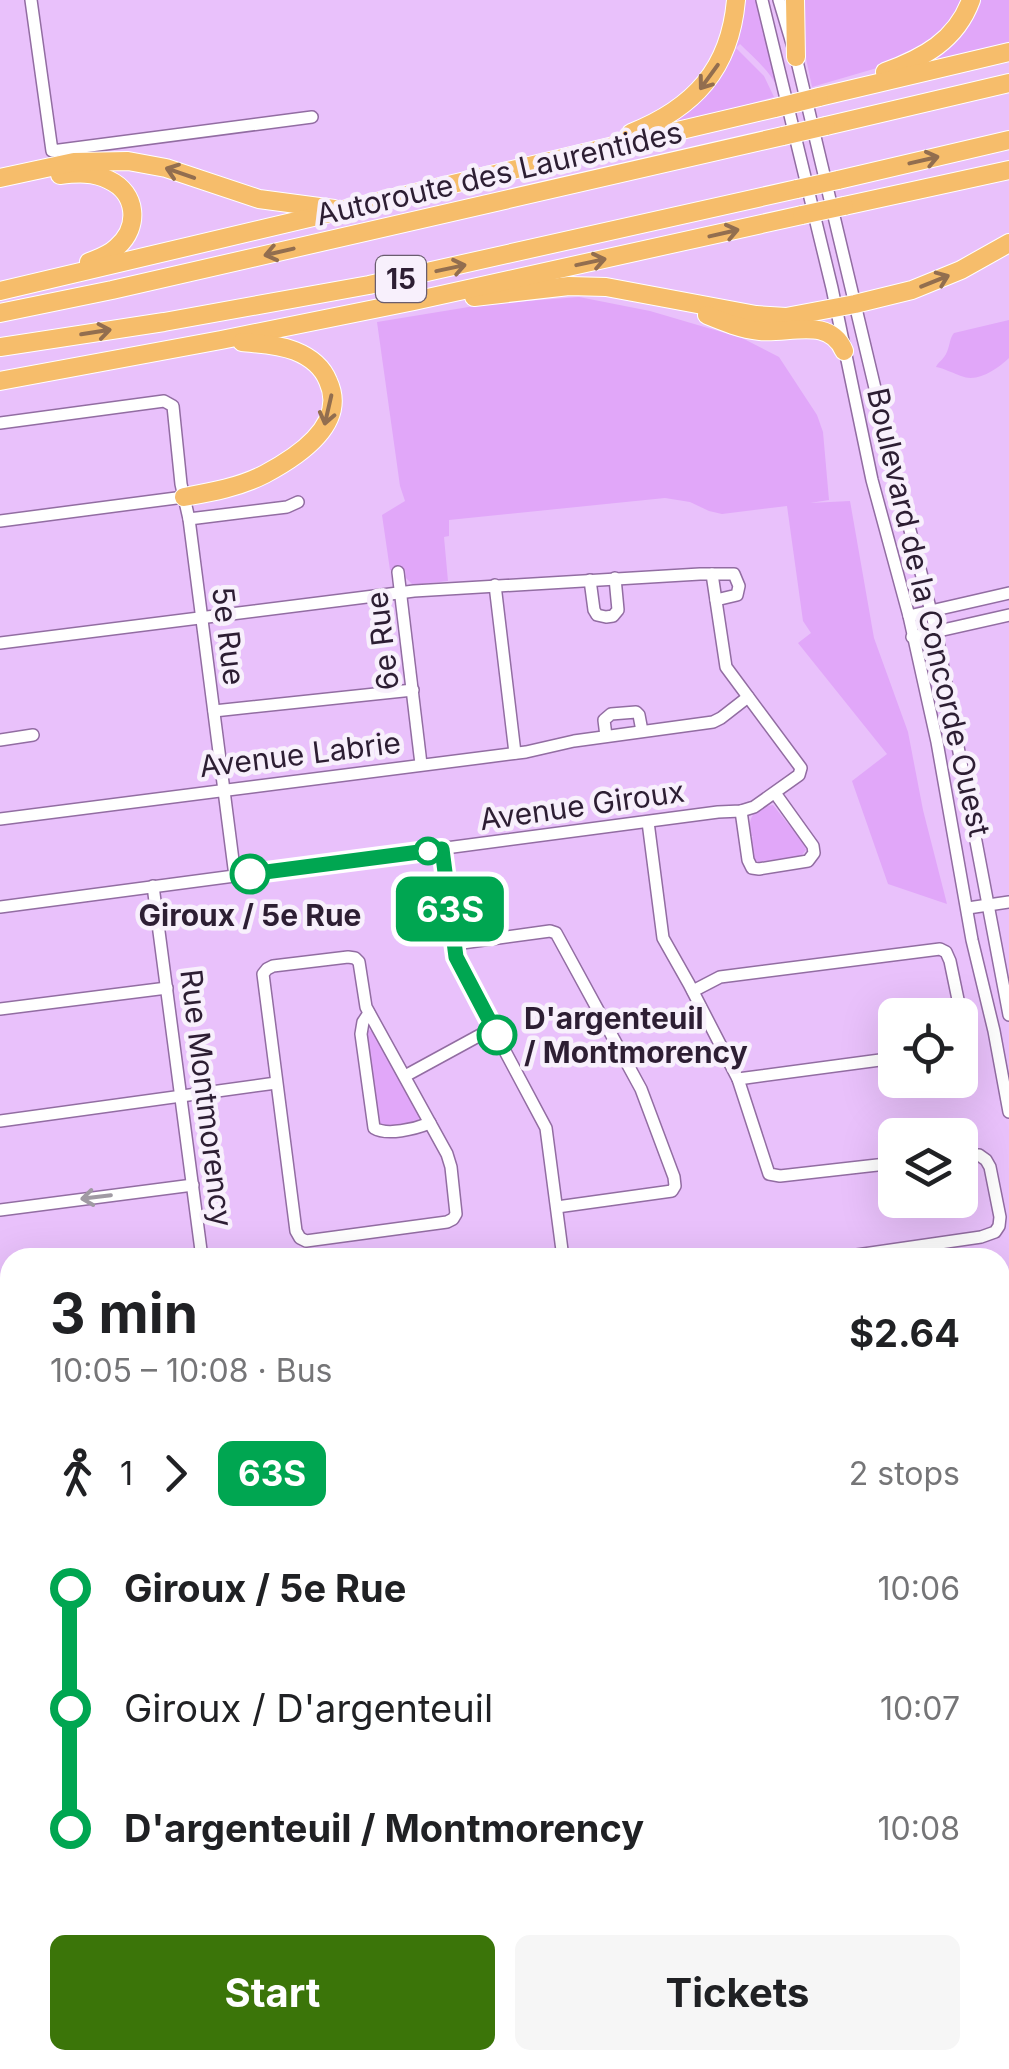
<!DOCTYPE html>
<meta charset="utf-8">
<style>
:root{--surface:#fff;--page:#f6f6f6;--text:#202124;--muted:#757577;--accent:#3b7509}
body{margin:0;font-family:Inter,sans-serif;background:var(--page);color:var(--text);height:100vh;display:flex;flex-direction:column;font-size:38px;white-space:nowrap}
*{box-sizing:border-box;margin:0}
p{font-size:32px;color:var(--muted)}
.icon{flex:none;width:55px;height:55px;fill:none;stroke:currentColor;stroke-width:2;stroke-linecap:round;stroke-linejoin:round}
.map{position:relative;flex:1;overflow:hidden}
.drawer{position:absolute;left:0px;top:1248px;width:1010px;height:822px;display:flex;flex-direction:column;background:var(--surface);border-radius:30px 30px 0 0;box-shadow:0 10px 40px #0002}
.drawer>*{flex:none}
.badge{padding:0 20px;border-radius:15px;font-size:35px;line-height:65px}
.controls{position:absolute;left:878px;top:998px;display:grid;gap:20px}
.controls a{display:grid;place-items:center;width:100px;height:100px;border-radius:15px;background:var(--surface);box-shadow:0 10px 40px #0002;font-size:50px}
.map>.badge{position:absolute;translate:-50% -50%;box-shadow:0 0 0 5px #fff}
.legs{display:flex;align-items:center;gap:15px;height:110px;padding:0 50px;font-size:32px}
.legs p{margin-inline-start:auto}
.headline{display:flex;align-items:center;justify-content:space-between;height:170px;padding:0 50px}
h1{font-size:55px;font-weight:700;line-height:75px}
.cta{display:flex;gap:20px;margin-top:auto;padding:20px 50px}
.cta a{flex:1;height:115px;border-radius:15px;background:var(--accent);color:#fff;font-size:40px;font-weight:700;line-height:115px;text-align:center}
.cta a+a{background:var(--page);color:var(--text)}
ul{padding:0 50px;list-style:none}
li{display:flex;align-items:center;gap:35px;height:120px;font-size:38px}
li i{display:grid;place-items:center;width:15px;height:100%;margin:0 12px;background:currentColor}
li i::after{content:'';width:25px;height:25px;margin:-12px;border:8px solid;border-radius:50%;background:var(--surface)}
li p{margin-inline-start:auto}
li:first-child i{background:linear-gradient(#0000 50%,currentColor 0)}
li:last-child i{background:linear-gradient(currentColor 50%,#0000 0)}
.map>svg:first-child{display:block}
.green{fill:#e1a7f9}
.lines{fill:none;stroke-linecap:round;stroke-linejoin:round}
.minor-casing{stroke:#926da2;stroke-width:14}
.highway-casing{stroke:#fff;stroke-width:20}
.minor{stroke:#fff;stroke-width:11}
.highway{stroke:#f6bd6b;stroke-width:18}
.highway-bridge-casing{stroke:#fff;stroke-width:20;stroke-linecap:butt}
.highway-bridge{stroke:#f6bd6b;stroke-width:18}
.oneway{stroke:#926e4f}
.oneway2{stroke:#a09aa3}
.line-1-casing{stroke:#fff;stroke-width:22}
.line-1{stroke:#00a651;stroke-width:15}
.stop-1-dot{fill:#fff;stroke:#00a651;stroke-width:5}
.labels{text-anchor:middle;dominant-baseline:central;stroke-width:9;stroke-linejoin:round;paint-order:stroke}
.shield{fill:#f8f0fc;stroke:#6a5d6f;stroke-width:2.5}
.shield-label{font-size:28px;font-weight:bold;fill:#2d1e33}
.street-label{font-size:30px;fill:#2d1e33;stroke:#f8f0fc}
.stop-label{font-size:30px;font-weight:bold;fill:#2d1e33;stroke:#f8f0fc}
</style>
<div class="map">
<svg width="1009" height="2069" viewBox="0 0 1009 2069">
<rect width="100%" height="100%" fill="#e9c1fb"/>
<!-- green -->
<g class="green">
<path d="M741 0H757L778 88C769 70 754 58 740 44L736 48 764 76 774 97 666 127 664 122 692 104Z"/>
<path d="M801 0H966L940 38 894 63 812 87 802 39Z"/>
<path d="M976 0H1009V45L929 64 927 59Z"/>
<path d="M579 297 650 311 742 338 779 357 817 415 823 432 829 500 810 503 850 501 874 638 908 732 923 810 947 904 888 884 852 781 887 754 798 643 811 633 803 621 787 506 722 514 709 511 690 502 665 498 449 520V536L444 537 448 581 413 585 406 578 405 569 390 570 382 515 405 501 400 486 377 322 487 304Z"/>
<path d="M1009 320V358C997 369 978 383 961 376 952 373 946 369 936 367 938 362 943 360 946 354 950 347 949 339 954 333Z"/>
<path d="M773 805 805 845 806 850 800 857 761 862 756 861 753 856 751 839 753 836H750C748 817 753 808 773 805Z"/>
<path d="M369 1030 374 1032 419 1114V1118L416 1123 382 1128 378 1126 365 1035Z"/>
</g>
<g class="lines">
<!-- minor casing -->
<g class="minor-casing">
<g id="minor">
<path d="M31 0 52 151 312 117"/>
<path d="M762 0 832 288 872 480 909 616 937 742 972 940 994 1031 1009 1112"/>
<path d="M779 0 796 57 895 472 936 631 1009 1015"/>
<path d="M0 423 164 401 173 406 181 484 189 519 235 876"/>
<path d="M189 519 287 507 298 502"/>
<path d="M0 521 184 497"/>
<path d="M398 572 421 764"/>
<path d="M590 580 594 610 597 615 606 617 613 616 618 610 615 578"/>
<path d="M495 585 515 753"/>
<path d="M909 616 1009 593"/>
<path d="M912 637 1009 615"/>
<path d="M0 643 414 591 700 574H734L739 586 737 595 716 600"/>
<path d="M214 711 413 690"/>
<path d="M606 736 604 720 611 714 636 712 639 715 642 731"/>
<path d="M0 740 33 735"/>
<path d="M741 811 748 860 752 868 759 869 808 861 814 853 813 846 775 793"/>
<path d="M0 819 526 752 574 741 713 722 721 718 748 697"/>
<path d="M648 822 663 938 689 984 738 1079 769 1174 780 1176 895 1163"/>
<path d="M442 849 458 963 546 1128 563 1258"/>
<path d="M153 886 202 1258"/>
<path d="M0 907 718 812 741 811 754 807 799 775 801 768 726 667 712 574"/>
<path d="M968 908 1009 902"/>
<path d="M455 944 550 931 556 933 641 1089 674 1177 675 1186 672 1191 557 1207"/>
<path d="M348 957 355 958 359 962 366 1007 447 1154 451 1167 456 1214 453 1219 447 1222 306 1241 300 1238 296 1231 263 974 267 969 273 966Z"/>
<path d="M693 991 720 977 940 949 946 952 950 961 966 1038V1043L960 1049"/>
<path d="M0 1009 167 988"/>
<path d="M369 1013 363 1022 361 1034 374 1128C387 1136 415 1129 430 1123"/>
<path d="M405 1076 493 1028"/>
<path d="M738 1079 895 1058"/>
<path d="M0 1121 276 1083"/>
<path d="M0 1210 193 1185"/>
<path d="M836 1258 981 1237 995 1232 999 1226 1000 1217 990 1167 986 1160 979 1155H960"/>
<path d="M0 1290 10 1289"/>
<path d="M0 1370 10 1369"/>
<path d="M0 1447 10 1446"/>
<path d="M0 1526 10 1524"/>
<path d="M0 1603 10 1602"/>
<path d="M0 1813 10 1812"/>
<path d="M1000 1814 1009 1813"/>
<path d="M1000 1825 1009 1824"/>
<path d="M0 1914 10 1913"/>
<path d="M1000 1927 1009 1925"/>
<path d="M0 2012 10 2011"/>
<path d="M1000 2033 1009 2034"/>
<path d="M306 2060 307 2069"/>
<path d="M365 2069 436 2060"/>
</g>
</g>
<!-- highway casing -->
<g class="highway-casing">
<g id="highway">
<path d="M795 0 796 57"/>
<path d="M885 72C923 58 956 41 971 0"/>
<path d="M819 97 1009 52"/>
<path d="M826 126 1009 83"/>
<path d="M631 133C694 108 730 69 736 0"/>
<path d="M60 175C77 173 94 172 109 180 137 193 140 227 117 247 109 255 99 258 89 262"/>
<path d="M0 178 74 162 128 161 166 168 259 199 334 209"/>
<path d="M838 180 1009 140"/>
<path d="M844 206 1009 170"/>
<path d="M0 291 775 108"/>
<path d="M474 297 569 286 606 287 756 315 786 317 855 304 912 290 961 270 1009 243"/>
<path d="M0 313 112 290 783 136"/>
<path d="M707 315C724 322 741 329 760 331 789 334 830 316 844 351"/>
<path d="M0 347 164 322 369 285 797 189"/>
<path d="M0 381 221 340 414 301 802 215"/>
<path d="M184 497C212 492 240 487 265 474 297 457 348 424 328 381 322 366 310 357 295 351 278 344 259 344 242 342"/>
</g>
</g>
<!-- minor -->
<use href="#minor" class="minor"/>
<!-- highway -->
<use href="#highway" class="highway"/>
<!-- highway-bridge casing -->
<g class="highway-bridge-casing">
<g id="highway-bridge">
<path d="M775 108 819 97"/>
<path d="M783 136 826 126"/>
<path d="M797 189 838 180"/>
<path d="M802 215 844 206"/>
</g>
</g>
<!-- highway-bridge -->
<use href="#highway-bridge" class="highway-bridge"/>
</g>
<!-- one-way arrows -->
<defs><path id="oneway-shaft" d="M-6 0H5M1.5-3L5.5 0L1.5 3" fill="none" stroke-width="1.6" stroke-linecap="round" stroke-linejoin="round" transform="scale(2.5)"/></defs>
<g class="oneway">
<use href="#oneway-shaft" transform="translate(709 77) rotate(126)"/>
<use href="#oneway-shaft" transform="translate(924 160) rotate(-13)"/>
<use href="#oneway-shaft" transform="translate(180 173) rotate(-161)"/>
<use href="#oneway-shaft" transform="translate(724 233) rotate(-13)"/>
<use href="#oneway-shaft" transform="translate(279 252) rotate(167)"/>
<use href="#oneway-shaft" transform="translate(591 262) rotate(-12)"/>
<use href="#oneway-shaft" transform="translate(451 268) rotate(-12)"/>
<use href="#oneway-shaft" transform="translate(935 281) rotate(-22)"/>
<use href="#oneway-shaft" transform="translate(96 332) rotate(-9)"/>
<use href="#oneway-shaft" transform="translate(328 410) rotate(103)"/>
</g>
<use class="oneway2" href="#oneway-shaft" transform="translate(96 1197) rotate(173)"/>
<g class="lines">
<!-- line-1 casing -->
<g class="line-1-casing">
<path id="line-1" d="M250 874 442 849 456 957 497 1035"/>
</g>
<!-- line-1 -->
<use href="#line-1" class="line-1"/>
</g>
<!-- markers -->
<g class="stop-1-dot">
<circle cx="428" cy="851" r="12"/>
<circle cx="250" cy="874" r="18"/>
<circle cx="497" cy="1035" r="18"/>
</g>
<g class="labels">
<!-- shield labels -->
<rect class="shield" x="376" y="256" width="50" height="46" rx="8"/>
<g class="shield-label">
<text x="401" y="279">15</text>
</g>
<!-- street labels -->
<g class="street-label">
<text transform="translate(499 173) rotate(-13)">Autoroute des Laurentides</text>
<text transform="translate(929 612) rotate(77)">Boulevard de la Concorde Ouest</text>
<text transform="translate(229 636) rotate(83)">5e Rue</text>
<text transform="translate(382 641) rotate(-97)">6e Rue</text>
<text transform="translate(300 754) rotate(-7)">Avenue Labrie</text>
<text transform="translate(582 805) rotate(-8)">Avenue Giroux</text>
<text transform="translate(207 1098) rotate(83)">Rue Montmorency</text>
</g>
<!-- stop labels -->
<g class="stop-label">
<text x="250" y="915">Giroux / 5e Rue</text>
<text x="524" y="1018" text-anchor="start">D'argenteuil<tspan x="524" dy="34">/ Montmorency</tspan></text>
</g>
</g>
</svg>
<div class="controls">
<a><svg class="icon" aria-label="locate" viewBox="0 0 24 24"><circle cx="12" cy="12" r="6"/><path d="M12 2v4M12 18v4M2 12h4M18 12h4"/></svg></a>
<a><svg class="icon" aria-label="layers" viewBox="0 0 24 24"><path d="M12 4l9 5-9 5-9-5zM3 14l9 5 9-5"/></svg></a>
</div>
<b class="badge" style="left:450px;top:909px;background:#00a651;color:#fff">63S</b>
<section class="drawer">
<div class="headline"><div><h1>3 min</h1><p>10:05 – 10:08 · Bus</p></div><b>$2.64</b></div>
<div class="legs"><svg class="icon" aria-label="walk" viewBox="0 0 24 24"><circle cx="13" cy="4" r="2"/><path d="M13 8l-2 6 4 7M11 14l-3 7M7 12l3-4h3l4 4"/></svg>1<svg class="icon" aria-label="forward" viewBox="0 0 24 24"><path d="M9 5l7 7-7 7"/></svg><b class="badge" style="background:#00a651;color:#fff">63S</b><p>2 stops</p></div>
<ul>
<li><i style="color:#00a651"></i><b>Giroux / 5e Rue</b><p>10:06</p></li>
<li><i style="color:#00a651"></i><span>Giroux / D'argenteuil</span><p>10:07</p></li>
<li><i style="color:#00a651"></i><b>D'argenteuil / Montmorency</b><p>10:08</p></li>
</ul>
<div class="cta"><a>Start</a><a>Tickets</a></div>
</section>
</div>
